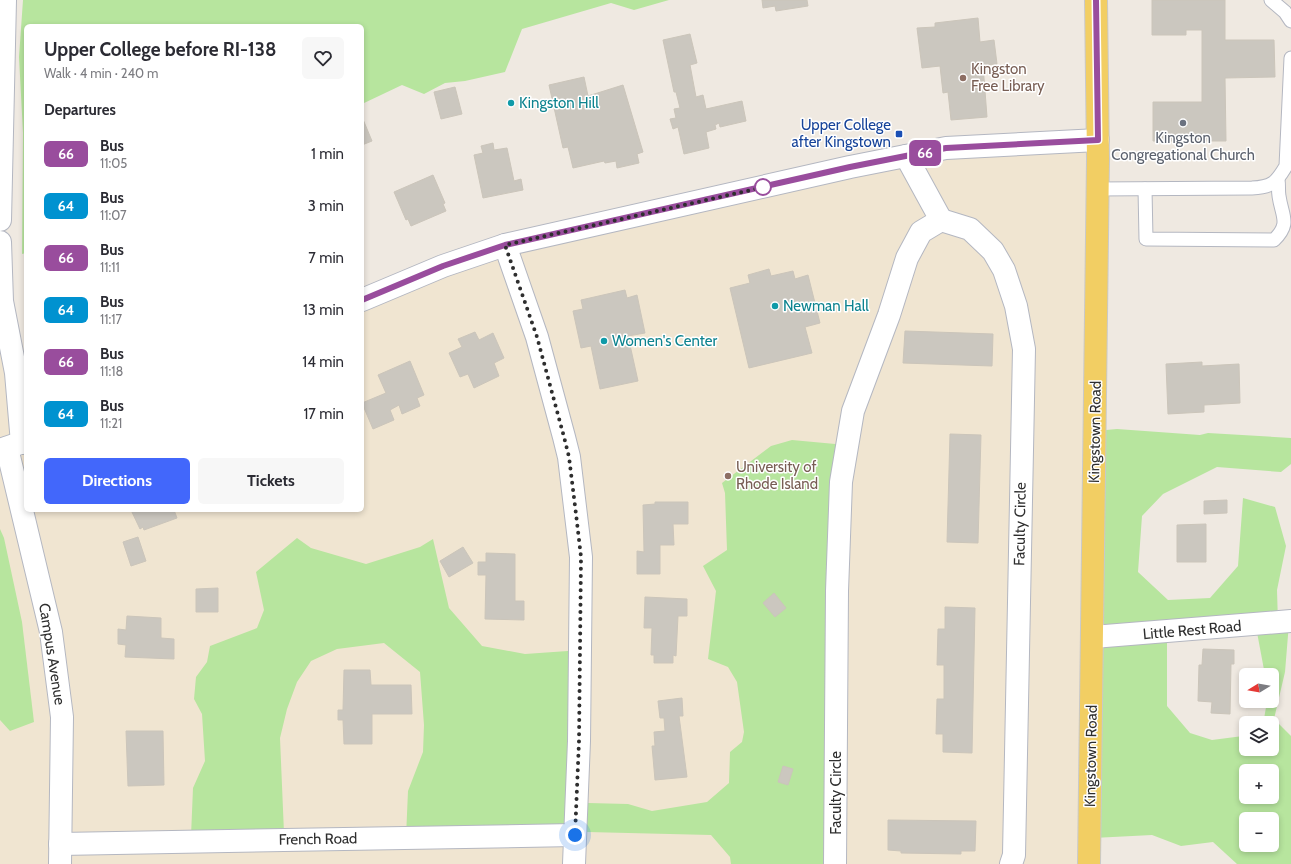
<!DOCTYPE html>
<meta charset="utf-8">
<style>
:root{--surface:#fff;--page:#f7f7f7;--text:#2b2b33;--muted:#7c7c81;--accent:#4267fb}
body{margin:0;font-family:Cabin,sans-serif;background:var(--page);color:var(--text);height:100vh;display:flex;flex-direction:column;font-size:15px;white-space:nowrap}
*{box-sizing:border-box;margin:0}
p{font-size:13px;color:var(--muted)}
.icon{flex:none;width:22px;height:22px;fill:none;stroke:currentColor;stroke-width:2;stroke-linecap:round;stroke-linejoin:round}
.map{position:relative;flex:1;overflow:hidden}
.sheet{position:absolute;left:24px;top:24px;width:340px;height:488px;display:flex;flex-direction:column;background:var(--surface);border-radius:6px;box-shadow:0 2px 6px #0003}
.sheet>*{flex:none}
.badge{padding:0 8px;border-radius:6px;font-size:14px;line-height:26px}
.needle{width:26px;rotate:259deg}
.controls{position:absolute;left:1239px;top:668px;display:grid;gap:8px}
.controls a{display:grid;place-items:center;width:40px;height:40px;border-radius:6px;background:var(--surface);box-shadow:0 2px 6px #0003;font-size:20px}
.you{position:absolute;width:20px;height:20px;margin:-10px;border:3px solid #fff;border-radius:50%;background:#1a73e8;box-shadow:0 0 0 6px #1a73e833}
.map>.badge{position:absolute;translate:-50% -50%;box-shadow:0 0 0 2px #fff}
h2{padding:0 20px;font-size:15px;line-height:36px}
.round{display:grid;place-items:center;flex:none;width:42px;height:42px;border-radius:6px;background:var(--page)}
.head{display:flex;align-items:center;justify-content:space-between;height:68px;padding:0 20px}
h1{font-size:19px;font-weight:700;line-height:30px}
.cta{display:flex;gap:8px;margin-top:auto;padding:8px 20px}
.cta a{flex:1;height:46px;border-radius:6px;background:var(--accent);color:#fff;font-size:16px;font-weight:700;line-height:46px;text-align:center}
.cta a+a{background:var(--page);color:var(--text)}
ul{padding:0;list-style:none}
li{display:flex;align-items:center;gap:12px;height:52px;padding:0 20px}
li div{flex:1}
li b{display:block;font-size:15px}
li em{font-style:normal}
li .badge{min-width:44px;font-weight:700;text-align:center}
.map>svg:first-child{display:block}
.education{fill:#f0e5d1}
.green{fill:#b7e59e;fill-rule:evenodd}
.building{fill:#cbc7bf;stroke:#cbc5ba}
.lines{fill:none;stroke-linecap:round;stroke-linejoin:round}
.lane-casing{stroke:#b4b7c1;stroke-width:15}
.street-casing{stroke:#b4b7c1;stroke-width:24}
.secondary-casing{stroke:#b4b7c1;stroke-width:24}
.primary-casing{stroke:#c9c9c9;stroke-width:24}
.lane{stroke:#fff;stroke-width:13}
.street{stroke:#fff;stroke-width:22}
.secondary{stroke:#fff;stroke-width:22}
.primary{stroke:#f2ce63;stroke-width:22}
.line-casing{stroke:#fff;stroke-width:9}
.line{stroke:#994d9d;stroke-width:6}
.walk{stroke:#2e2e2e;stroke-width:4;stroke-dasharray:0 7.2}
.education-dot{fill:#8d6e63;stroke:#fff;stroke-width:1.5}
.culture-dot{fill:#0f9aa8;stroke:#fff;stroke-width:1.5}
.worship-dot{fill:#6b7280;stroke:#fff;stroke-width:1.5}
.transit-dot{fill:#1a4fb4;stroke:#fff;stroke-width:1.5}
.stop-dot{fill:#fff;stroke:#994d9d;stroke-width:2}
.labels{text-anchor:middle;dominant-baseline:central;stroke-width:3;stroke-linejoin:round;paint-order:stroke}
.education-label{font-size:15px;fill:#785e54;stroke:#fff;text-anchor:start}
.culture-label{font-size:15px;fill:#0d838f;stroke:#fff;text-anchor:start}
.transit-label{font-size:15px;fill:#164399;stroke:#fff;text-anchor:end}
.worship-label{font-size:15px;fill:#5b616d;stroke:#fff}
.street-label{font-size:15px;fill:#2e2e2e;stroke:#fff}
</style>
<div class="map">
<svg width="1291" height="864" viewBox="0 0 1291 864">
<rect width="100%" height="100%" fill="#efe9e1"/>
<!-- education -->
<path class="education" d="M1098 140 1082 864H0V242L26 441V510H362V300L443 266 850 167Z"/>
<!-- green -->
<g class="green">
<path d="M23 0H669L634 10 611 3 522 29 505 72 465 81 445 83 424 94 402 85 362 104V26H26V253L22 254 23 133 19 57Z"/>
<path d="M1117 429 1200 435 1208 433 1291 438V464L1281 472 1217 467 1163 494 1142 516 1138 572 1168 600 1210 598 1238 566 1243 498 1275 507 1286 546 1277 590 1278 623H1289L1285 672 1274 719 1291 736V864H1237L1213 842 1181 846 1152 835 1093 838 1106 430ZM1256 627 1265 675H1272V701H1267L1264 719 1259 723H1272V749H1246V734L1243 736 1212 740 1190 733 1167 706V631ZM1246 771H1272V797H1246ZM1246 819H1272V845H1246Z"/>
<path d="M792 440 846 445 842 864H731L730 857 711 835 587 832 406 837 408 791 423 752 424 725 420 672 384 643 337 649 311 661 297 682 287 709 280 738 284 833 191 836 193 788 205 761 202 714 194 699 196 677 207 662 210 646 257 628 264 610 256 572 297 538 311 548 366 564 420 547 433 539 449 608 482 646 525 654 582 650 585 791 588 803 628 804 652 811 707 802 729 783 730 752 742 742 744 732 737 682 728 667 708 659 716 591 703 566 727 550 725 493 722 483 771 446Z"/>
<path d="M0 529 4 538 22 622 34 722 10 731 0 720Z"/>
</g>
<!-- building -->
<g class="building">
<path d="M762 0H807L808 6 776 11 775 6 763 8Z"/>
<path d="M1152 0H1225V40H1274L1275 77 1225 78 1226 141H1153V102H1202V30H1186V35H1152Z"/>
<path d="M978 18 980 42 994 40 997 64 983 65 987 117 951 120 948 92 943 93 940 66 922 68 917 28 935 27V23Z"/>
<path d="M690 34 697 63 690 65 696 97 703 95 706 109 742 101 746 121 720 127 719 123 715 125 716 129 706 132 709 148 684 154 678 127 673 129 670 119 676 118 674 109 680 108 676 92H674L663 40Z"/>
<path d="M584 77 588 96 623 85 643 152 637 154 639 163 617 168 616 161 605 163 604 161 573 168 568 147 563 148 549 85Z"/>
<path d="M455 87 462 114 441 119 434 92Z"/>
<path d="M362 117 372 141 362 145Z"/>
<path d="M493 143 494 150 507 148 514 181 521 179 523 190 483 198 474 155 483 153 481 146Z"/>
<path d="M433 175 445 203 443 204 446 211 411 226 408 219 406 220 394 192Z"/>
<path d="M769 269 771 276 793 271 795 279 808 275 820 323 805 327 812 353 749 368 730 288 750 283 748 275Z"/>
<path d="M625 290 627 298 637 295 645 333 628 336 638 381 600 389 591 346 581 348 573 311 583 309 581 300Z"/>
<path d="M905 331 993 334 992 366 903 363Z"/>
<path d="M475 332 479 340 493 333 504 358 494 363 499 376 474 388 468 374 460 377 449 353 462 347 458 339Z"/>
<path d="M410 361 424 395 417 398 420 406 402 414 399 405 390 410 394 420 373 429 362 403 386 393 378 375Z"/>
<path d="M1202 362V366L1239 364 1240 403 1204 405V412L1168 414 1166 364Z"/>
<path d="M950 434 981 435 978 543 947 542Z"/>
<path d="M1227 500V513L1204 514V501Z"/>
<path d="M655 502H688V524H673L674 545H660V574H637V551L644 552 643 505 655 504Z"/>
<path d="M131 510H174L177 518 144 530 143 527 140 529Z"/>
<path d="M1206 524V562H1177V525Z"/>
<path d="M138 537 146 561 131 566 123 542Z"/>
<path d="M463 547 473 563 449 577 440 561Z"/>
<path d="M486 553 515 554V601H524V620L485 619 486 575H478V562H486Z"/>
<path d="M218 588V612H196V589Z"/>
<path d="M774 593 786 608 775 617 763 603Z"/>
<path d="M645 597 687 599V616H678L676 656 673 655V663H654V655H651L652 628H644Z"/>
<path d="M945 607 975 608 972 753 943 752V734H936L937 699H944V665H937L938 629H945Z"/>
<path d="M127 616 161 618V638L174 639V659L125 657 126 645 118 644V629L126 630Z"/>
<path d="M1203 649 1234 650V664H1231L1230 714 1211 713 1212 702 1198 701 1199 665H1202Z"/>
<path d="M344 670H370L371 685H411L412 714H372V744H344L343 720H338V710H343Z"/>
<path d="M682 698 683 716H679L687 777 655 780 652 746H655L654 732 665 731 664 718H660L658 701Z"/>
<path d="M126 731H163L164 785 128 786Z"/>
<path d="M783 766 793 769 788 785 778 782Z"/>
<path d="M888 820 976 821 975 851H961V854L901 853V851L888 850Z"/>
</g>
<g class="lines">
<!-- lane casing -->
<g class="lane-casing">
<g id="lane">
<path d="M1271 0 1285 12 1291 21"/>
<path d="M1097 189 1252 188C1272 187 1276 183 1286 166L1291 58"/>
<path d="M1145 189 1146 239 1274 240C1291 223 1282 217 1279 196 1278 191 1279 185 1278 180"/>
</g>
</g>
<!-- street casing -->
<g class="street-casing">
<g id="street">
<path d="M906 156 941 220"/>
<path d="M0 220 5 0"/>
<path d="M0 242 2 301 16 373 22 443"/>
<path d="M505 245 537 337 564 437 569 457 581 557 579 741 574 864"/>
<path d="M7 448 51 632 62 717 60 864"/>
<path d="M1093 637 1291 621"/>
<path d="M60 844 575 835"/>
<path d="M835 864 837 591 841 482 853 411 889 315 907 258 921 232 941 220 970 229 993 251 1004 270 1016 306 1024 349 1014 855 1011 864"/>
</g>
</g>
<!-- secondary casing -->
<g class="secondary-casing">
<g id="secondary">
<path d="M362 300 443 266 505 245 850 167 946 148 1098 140"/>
<path d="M0 450 26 441"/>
</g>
</g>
<!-- primary casing -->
<g class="primary-casing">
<path id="primary" d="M1089 864 1098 159 1096 0"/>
</g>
<!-- lane -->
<use href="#lane" class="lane"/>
<!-- street -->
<use href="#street" class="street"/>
<!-- secondary -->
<use href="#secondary" class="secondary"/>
<!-- primary -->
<use href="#primary" class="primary"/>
</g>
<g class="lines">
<!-- line casing -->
<g class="line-casing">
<path id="line" d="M362 300 443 266 505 245 850 167 946 148 1098 140 1096 0"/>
</g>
<!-- line -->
<use href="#line" class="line"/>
<!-- walk -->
<path class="walk" d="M575 835 579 741 581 557 576 514 569 457 564 437 537 337 505 245 769 186 763 187"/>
</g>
<!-- markers -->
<g class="education-dot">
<circle cx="963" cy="78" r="4"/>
<circle cx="728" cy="476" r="4"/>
</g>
<g class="culture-dot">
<circle cx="511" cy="103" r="4"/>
<circle cx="775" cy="306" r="4"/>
<circle cx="604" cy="341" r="4"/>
</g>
<circle class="worship-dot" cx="1183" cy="123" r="4"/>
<rect class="transit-dot" x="895" y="130" width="8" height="8" rx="2"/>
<circle class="stop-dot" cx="763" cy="187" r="8"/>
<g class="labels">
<!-- education labels -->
<g class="education-label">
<text x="971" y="69">Kingston<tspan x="971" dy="17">Free Library</tspan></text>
<text x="736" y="467">University of<tspan x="736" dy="17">Rhode Island</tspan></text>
</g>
<!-- culture labels -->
<g class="culture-label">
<text x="519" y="103">Kingston Hill</text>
<text x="783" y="306">Newman Hall</text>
<text x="612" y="341">Women's Center</text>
</g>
<!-- transit labels -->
<g class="transit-label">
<text x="891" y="125">Upper College<tspan x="891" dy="17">after Kingstown</tspan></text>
</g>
<!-- worship labels -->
<g class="worship-label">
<text x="1183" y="138">Kingston<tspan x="1183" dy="17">Congregational Church</tspan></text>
</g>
<!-- street labels -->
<g class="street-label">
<text transform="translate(1095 432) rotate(-89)">Kingstown Road</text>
<text transform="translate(1020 524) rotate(-89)">Faculty Circle</text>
<text transform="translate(1192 630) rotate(-5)">Little Rest Road</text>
<text transform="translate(52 654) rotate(81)">Campus Avenue</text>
<text transform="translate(1091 756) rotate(-89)">Kingstown Road</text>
<text transform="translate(836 793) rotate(-90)">Faculty Circle</text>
<text transform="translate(318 839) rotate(-1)">French Road</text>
</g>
</g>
</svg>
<div class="controls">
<a><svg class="needle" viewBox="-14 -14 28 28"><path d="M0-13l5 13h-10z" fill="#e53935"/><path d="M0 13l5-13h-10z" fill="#7c7c81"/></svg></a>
<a><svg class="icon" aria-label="layers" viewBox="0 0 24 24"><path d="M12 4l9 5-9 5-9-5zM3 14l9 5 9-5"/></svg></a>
<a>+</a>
<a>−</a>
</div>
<div class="you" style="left:575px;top:835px"></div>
<b class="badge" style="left:925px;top:153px;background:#994d9d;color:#fff">66</b>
<section class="sheet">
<div class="head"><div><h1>Upper College before RI-138</h1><p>Walk · 4 min · 240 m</p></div><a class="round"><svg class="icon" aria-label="heart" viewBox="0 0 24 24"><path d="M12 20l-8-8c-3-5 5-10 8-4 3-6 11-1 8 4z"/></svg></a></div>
<h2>Departures</h2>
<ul>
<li><span class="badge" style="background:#994d9d;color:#fff">66</span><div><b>Bus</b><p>11:05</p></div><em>1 min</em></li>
<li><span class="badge" style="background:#0092d0;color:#fff">64</span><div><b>Bus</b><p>11:07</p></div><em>3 min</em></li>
<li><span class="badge" style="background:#994d9d;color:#fff">66</span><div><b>Bus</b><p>11:11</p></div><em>7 min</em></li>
<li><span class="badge" style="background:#0092d0;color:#fff">64</span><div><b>Bus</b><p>11:17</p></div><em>13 min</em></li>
<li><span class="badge" style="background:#994d9d;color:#fff">66</span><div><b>Bus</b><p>11:18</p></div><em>14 min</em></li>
<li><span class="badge" style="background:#0092d0;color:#fff">64</span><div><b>Bus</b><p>11:21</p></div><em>17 min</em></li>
</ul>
<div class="cta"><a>Directions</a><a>Tickets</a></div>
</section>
</div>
